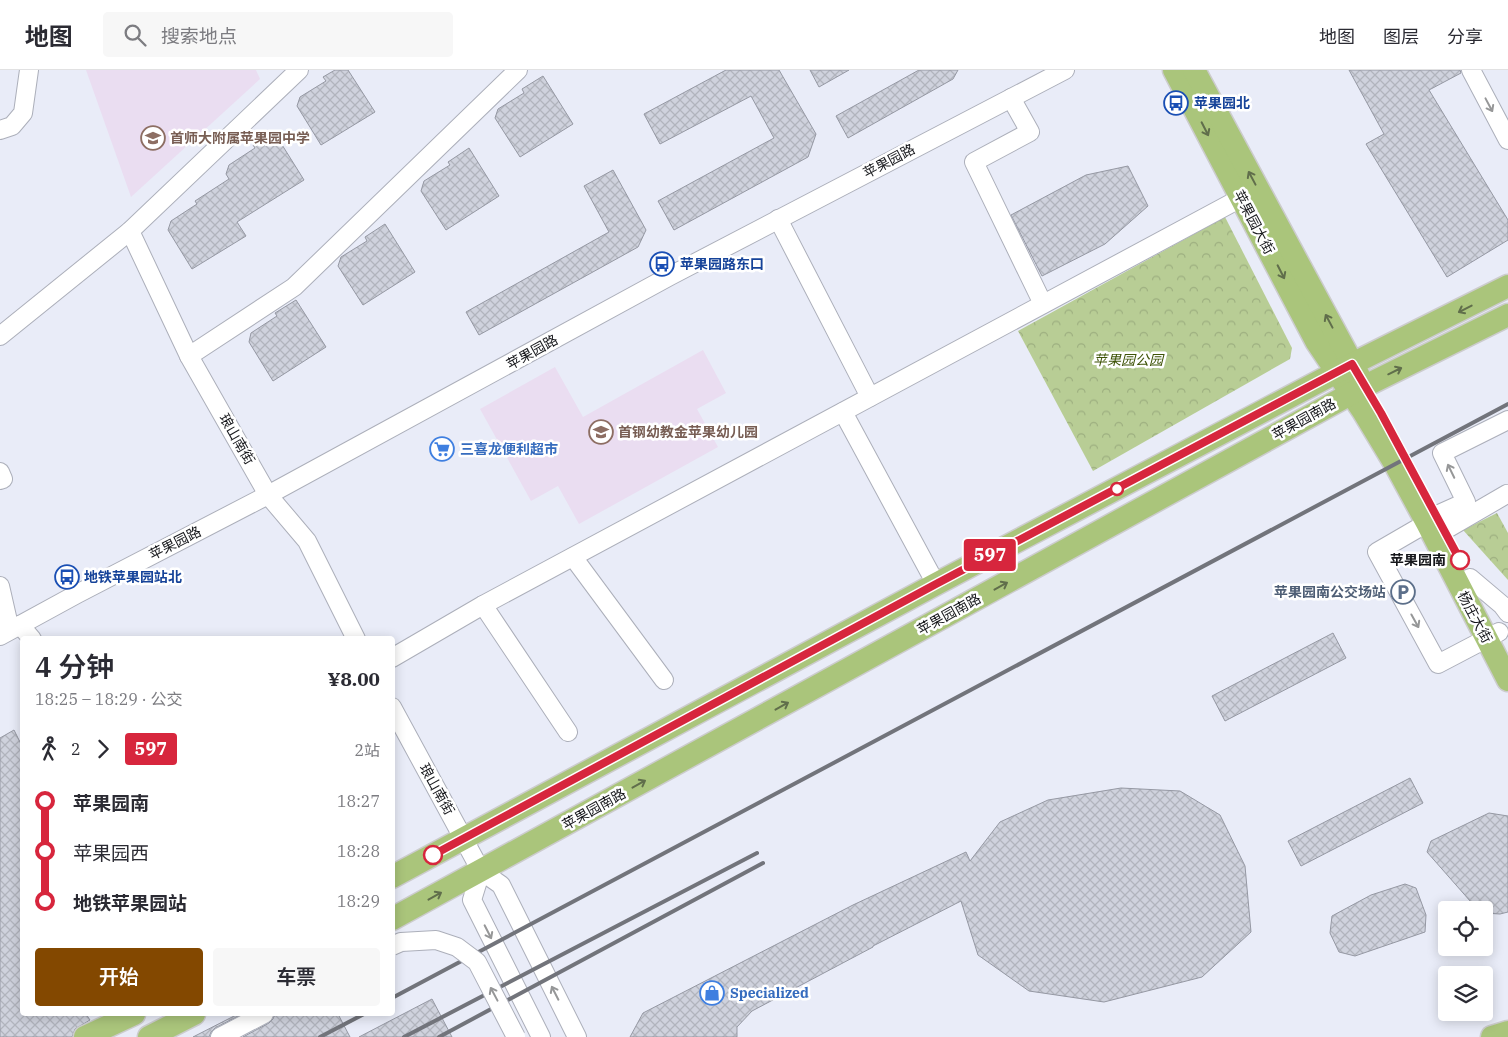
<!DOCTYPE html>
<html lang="zh">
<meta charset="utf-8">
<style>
:root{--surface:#fff;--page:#f7f7f7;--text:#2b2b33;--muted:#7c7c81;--line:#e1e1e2;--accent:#834800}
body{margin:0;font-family:"IBM Plex Serif","Noto Sans SC",serif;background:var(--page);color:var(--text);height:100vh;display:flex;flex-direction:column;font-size:19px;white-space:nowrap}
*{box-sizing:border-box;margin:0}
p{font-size:16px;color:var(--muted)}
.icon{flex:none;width:28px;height:28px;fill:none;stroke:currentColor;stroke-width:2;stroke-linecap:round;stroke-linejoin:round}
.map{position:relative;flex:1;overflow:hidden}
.panel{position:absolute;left:20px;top:566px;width:375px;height:380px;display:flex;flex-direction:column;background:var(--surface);border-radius:5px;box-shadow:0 2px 12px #0003}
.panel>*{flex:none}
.badge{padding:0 10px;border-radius:4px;font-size:18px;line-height:32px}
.fabs{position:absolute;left:1438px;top:831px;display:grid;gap:10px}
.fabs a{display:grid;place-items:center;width:55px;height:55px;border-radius:5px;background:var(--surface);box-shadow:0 2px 12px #0003;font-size:25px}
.map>.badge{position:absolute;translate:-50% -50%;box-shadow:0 0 0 2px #fff}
.legs{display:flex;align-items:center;gap:8px;height:55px;padding:0 15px;font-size:16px}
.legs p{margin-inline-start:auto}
.head{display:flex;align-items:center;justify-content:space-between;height:85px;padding:0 15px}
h1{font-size:28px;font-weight:600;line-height:38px}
.action{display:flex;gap:10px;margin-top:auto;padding:10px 15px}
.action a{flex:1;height:58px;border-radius:5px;background:var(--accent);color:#fff;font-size:20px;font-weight:600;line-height:58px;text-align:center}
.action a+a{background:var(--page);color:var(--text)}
ul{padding:0 15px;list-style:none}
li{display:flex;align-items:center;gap:18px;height:50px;font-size:19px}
li i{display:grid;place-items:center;width:8px;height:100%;margin:0 6px;background:currentColor}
li i::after{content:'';width:12px;height:12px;margin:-6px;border:4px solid;border-radius:50%;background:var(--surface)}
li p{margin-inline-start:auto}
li:first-child i{background:linear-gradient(#0000 50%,currentColor 0)}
li:last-child i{background:linear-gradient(currentColor 50%,#0000 0)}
header{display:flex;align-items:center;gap:30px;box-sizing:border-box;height:70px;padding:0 25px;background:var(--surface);border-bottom:1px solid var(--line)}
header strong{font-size:24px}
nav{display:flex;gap:28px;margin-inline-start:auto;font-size:18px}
.search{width:350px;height:45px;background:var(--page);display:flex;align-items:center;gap:12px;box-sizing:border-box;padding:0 18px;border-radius:5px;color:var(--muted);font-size:19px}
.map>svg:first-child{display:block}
.education{fill:#eaddf1}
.forest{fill:url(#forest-crowns)}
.building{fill:url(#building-cross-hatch);stroke:#9598a3}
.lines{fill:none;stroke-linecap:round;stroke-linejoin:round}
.minor-casing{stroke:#acafba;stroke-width:20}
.major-casing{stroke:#cccccd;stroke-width:25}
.minor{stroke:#fff;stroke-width:18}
.major{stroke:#aac57b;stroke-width:22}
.rail{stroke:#72747b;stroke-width:4}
.minor-bridge-casing{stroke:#acafba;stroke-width:20;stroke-linecap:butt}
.minor-bridge{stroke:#fff;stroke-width:18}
.oneway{stroke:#969798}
.oneway2{stroke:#606e4b}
.line-1-casing{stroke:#fff;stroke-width:11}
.line-1{stroke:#d7263d;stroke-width:8}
.stop-1-dot{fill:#fff;stroke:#d7263d;stroke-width:2.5}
.labels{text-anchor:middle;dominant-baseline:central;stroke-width:5;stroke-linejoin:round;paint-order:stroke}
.transit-label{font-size:14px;font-weight:bold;fill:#164399;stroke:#fff;text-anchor:start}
.education-label{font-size:14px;font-weight:bold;fill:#785e54;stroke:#fff;text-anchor:start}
.street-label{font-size:14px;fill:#16171b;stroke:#fff}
.park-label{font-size:14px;font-style:italic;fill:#3e5307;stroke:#fff}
.shop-label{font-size:14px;font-weight:bold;fill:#366cbe;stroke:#fff;text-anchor:start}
.stop-label{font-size:14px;font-weight:bold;fill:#16171b;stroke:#fff;text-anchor:end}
.service-label{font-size:14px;font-weight:bold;fill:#4e5e75;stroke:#fff;text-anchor:end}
</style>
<header>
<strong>地图</strong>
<div class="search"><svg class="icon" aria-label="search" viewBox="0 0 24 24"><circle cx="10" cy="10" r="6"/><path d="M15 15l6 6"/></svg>搜索地点</div>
<nav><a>地图</a><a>图层</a><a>分享</a></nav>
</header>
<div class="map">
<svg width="1508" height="967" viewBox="0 0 1508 967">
<defs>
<pattern id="forest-crowns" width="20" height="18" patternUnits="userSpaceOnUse" patternTransform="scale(1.25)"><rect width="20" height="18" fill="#b8cd95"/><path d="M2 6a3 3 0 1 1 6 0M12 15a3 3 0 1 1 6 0" fill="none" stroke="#9daf80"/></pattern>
<pattern id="building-cross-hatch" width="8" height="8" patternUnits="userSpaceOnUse" patternTransform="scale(1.25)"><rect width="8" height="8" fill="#cfd2dd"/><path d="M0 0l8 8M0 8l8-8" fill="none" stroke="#b1b4bd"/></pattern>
</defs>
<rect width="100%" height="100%" fill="#e9ecf8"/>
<!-- education -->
<g class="education">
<path d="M86 0H256L260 9 131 127Z"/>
<path d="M703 280 726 323 697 339 718 377 579 454 558 416 531 431 480 339 555 297 583 347Z"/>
</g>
<!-- forest -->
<g class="forest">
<path d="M1225 147 1292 278 1290 289 1093 401 1018 261Z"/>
<path d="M1497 443 1508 463V510L1463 460Z"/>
</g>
<!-- building -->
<g class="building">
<path d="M335 0H348L375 42 321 75 297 36 300 27 326 11 323 7Z"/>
<path d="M726 0H779L816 64 808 87 674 160 658 131 774 68 751 26 660 74 644 44Z"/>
<path d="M810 0H849L819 17Z"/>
<path d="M919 0H958L953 9 848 68 836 46Z"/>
<path d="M1349 0H1460L1461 3 1429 20 1508 150V170L1447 207 1366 74 1384 64Z"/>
<path d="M543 6 573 54 520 87 495 48 498 39 524 23 522 19Z"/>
<path d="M274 62 304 110 237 152 246 166 192 199 168 160 171 151 197 134 195 131 229 109 226 104 229 95 255 78 253 75Z"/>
<path d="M469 78 499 126 446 160 421 121 424 111 450 95 448 92Z"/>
<path d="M1128 96 1148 136 1105 174 1042 206 1011 145 1086 105Z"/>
<path d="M613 100 646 160 638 177 479 265 466 242 609 162 584 116Z"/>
<path d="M385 154 415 202 363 235 338 196 341 187 367 171 365 167Z"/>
<path d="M296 230 326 277 273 311 249 272 251 263 277 246 275 243Z"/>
<path d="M1333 563 1346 588 1225 651 1212 626Z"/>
<path d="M14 660 22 676V944H86L90 950 75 959 72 967H0V668Z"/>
<path d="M1410 708 1423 733 1301 796 1288 771Z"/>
<path d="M1121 718 1180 721 1220 745 1245 796 1251 862 1202 907 1104 932 1029 921 978 885 961 831 873 876V877L752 941 737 957V967H630L643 943 853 835 966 782 970 791 1000 752 1048 730Z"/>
<path d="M1489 743 1508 746V842L1500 844 1484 843V840H1478L1427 782 1431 771Z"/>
<path d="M1405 814 1416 818 1426 845 1425 862 1355 886 1339 882 1330 863 1332 846 1371 825Z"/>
<path d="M432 929 452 967H359Z"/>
<path d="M238 944H242L215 958 211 962 209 967H193Z"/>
<path d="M275 944H338L350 967H243L269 953 273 949Z"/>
</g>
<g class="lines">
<!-- minor casing -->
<g class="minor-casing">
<g id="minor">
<path d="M1471 0 1508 70"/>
<path d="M1011 28 1030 62 974 92 1043 234"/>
<path d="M0 60 12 56 23 43 29 0"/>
<path d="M778 149 870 327"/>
<path d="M130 161 189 286 268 425 307 471 356 569"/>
<path d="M0 266 130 161 299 0"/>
<path d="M189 286 294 217 518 0"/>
<path d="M843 342 936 514"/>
<path d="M0 402 3 409 0 410"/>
<path d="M1437 445 1466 432 1442 383 1508 350"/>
<path d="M1427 453 1377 482 1438 594 1499 562"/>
<path d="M1445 460 1507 424 1508 425"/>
<path d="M573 487 664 610"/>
<path d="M1470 508 1502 535 1508 543"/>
<path d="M0 516 10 560"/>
<path d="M483 535 568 662"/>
<path d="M20 555 32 569"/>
<path d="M0 566 77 524 268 425 670 206 1065 0"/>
<path d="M392 588 483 535 1241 128"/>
<path d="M392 637 481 801 501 815 577 967"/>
<path d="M481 801 472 830 541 967"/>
<path d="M220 967 264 944"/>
</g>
</g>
<!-- major casing -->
<g class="major-casing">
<g id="major">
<path d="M1174 0 1316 271 1363 341 1395 394 1427 453 1508 610"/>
<path d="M1194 0 1359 306"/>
<path d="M392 807 936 514 1352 294 1508 216"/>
<path d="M392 849 1365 316 1508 245"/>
<path d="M85 967 134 944"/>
<path d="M149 967 194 944"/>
<path d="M1492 967 1508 962"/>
</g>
</g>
<!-- minor -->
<use href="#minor" class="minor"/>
<!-- major -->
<use href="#major" class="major"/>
<!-- rail -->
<g class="rail">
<path d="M392 928 1508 334"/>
<path d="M320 967 364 944"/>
<path d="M404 967 757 783"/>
<path d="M439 967 763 793"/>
</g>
<!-- minor-bridge casing -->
<g class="minor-bridge-casing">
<path id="minor-bridge" d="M392 876 401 872 436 870 457 877 477 892 516 967"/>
</g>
<!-- minor-bridge -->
<use href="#minor-bridge" class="minor-bridge"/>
</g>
<!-- one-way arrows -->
<defs><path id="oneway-shaft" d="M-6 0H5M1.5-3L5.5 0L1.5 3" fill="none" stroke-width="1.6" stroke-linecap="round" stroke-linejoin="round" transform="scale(1.25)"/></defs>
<g class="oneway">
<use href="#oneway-shaft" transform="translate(1489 35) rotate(62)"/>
<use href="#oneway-shaft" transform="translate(1451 401) rotate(-116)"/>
<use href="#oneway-shaft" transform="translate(1415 551) rotate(61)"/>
<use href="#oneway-shaft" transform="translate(488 862) rotate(63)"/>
<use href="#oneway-shaft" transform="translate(555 923) rotate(-117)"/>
<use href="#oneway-shaft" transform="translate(494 924) rotate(-118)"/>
</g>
<g class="oneway2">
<use href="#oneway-shaft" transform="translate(1205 59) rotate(63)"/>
<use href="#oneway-shaft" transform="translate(1252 108) rotate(-118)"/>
<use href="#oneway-shaft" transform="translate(1281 202) rotate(63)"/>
<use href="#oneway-shaft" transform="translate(1465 239) rotate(153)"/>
<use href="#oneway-shaft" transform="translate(1329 251) rotate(-118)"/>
<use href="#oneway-shaft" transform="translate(1395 301) rotate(-26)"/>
<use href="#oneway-shaft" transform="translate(1001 516) rotate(-29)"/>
<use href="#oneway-shaft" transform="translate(782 636) rotate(-29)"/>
<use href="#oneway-shaft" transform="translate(639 714) rotate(-29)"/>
<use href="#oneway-shaft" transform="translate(435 826) rotate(-29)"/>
</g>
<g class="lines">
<!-- line-1 casing -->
<g class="line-1-casing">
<path id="line-1" d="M433 785 936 514 1352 294 1381 343 1460 490"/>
</g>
<!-- line-1 -->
<use href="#line-1" class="line-1"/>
</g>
<!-- icons -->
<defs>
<g id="bus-ring" transform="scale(1.25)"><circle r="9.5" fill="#fff" stroke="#1a4fb4" stroke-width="1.5"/><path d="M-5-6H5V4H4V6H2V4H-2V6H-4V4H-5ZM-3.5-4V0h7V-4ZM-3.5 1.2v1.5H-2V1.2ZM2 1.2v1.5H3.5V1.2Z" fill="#1a4fb4"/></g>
<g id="school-ring" transform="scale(1.25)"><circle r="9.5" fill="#fff" stroke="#8d6e63" stroke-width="1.5"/><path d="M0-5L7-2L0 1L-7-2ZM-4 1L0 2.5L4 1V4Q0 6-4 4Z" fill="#8d6e63"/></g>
<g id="supermarket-ring" transform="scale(1.25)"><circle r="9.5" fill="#fff" stroke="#3f7fe0" stroke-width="1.5"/><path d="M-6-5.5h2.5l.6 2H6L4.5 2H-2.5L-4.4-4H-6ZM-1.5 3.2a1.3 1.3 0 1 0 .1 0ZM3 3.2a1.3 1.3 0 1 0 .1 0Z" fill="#3f7fe0"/></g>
<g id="parking-ring" transform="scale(1.25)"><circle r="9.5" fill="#fff" stroke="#5c6f8a" stroke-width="1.5"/><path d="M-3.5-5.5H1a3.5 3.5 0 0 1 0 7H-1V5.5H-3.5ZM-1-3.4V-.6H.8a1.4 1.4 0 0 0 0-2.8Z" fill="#5c6f8a"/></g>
<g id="shop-ring" transform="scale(1.25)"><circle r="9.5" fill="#fff" stroke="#3f7fe0" stroke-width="1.5"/><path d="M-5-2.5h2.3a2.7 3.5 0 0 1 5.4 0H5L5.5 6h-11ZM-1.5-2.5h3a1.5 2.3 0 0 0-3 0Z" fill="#3f7fe0"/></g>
</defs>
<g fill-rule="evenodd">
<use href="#bus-ring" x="1176" y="33"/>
<use href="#school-ring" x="153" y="68"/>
<use href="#bus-ring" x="662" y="194"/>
<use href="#school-ring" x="601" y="362"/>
<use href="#supermarket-ring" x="442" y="379"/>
<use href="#bus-ring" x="67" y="507"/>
<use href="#parking-ring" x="1403" y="522"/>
<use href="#shop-ring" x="712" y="923"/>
</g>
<!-- markers -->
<g class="stop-1-dot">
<circle cx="1117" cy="419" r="6"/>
<circle cx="1460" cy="490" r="9"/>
<circle cx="433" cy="785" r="9"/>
</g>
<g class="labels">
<!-- transit labels -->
<g class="transit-label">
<text x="1194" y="33">苹果园北</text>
<text x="680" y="194">苹果园路东口</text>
<text x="84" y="507">地铁苹果园站北</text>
</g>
<!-- education labels -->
<g class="education-label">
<text x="170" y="68">首师大附属苹果园中学</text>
<text x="618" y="362">首钢幼教金苹果幼儿园</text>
</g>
<!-- street labels -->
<g class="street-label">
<text transform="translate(889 91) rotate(-28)">苹果园路</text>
<text transform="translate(1254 152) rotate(62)">苹果园大街</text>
<text transform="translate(532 282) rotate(-29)">苹果园路</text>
<text transform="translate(1304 349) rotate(-29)">苹果园南路</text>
<text transform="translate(237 369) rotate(60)">琅山南街</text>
<text transform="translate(175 473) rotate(-27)">苹果园路</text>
<text transform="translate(949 544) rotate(-29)">苹果园南路</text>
<text transform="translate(1475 547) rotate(62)">杨庄大街</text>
<text transform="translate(437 719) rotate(61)">琅山南街</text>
<text transform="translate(594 739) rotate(-29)">苹果园南路</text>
</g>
<!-- park labels -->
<g class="park-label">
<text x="1128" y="290">苹果园公园</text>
</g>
<!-- shop labels -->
<g class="shop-label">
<text x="460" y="379">三喜龙便利超市</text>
<text x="730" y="923">Specialized</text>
</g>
<!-- stop labels -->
<g class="stop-label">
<text x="1446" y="490">苹果园南</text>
</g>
<!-- service labels -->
<g class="service-label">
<text x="1386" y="522">苹果园南公交场站</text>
</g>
</g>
</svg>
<div class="fabs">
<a><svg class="icon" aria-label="locate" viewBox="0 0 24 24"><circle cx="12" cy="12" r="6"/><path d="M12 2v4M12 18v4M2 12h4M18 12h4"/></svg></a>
<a><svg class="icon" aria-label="layers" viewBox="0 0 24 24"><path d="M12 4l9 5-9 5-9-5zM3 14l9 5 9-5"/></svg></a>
</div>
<b class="badge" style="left:990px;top:485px;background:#d7263d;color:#fff">597</b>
<section class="panel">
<div class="head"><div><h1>4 分钟</h1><p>18:25 – 18:29 · 公交</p></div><b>¥8.00</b></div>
<div class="legs"><svg class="icon" aria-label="walk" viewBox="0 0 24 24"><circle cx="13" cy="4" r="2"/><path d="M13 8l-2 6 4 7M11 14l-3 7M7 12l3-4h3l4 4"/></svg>2<svg class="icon" aria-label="forward" viewBox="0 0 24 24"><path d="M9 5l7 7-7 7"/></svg><b class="badge" style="background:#d7263d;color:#fff">597</b><p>2站</p></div>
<ul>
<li><i style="color:#d7263d"></i><b>苹果园南</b><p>18:27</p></li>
<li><i style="color:#d7263d"></i><span>苹果园西</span><p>18:28</p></li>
<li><i style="color:#d7263d"></i><b>地铁苹果园站</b><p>18:29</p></li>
</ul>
<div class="action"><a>开始</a><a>车票</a></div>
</section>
</div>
